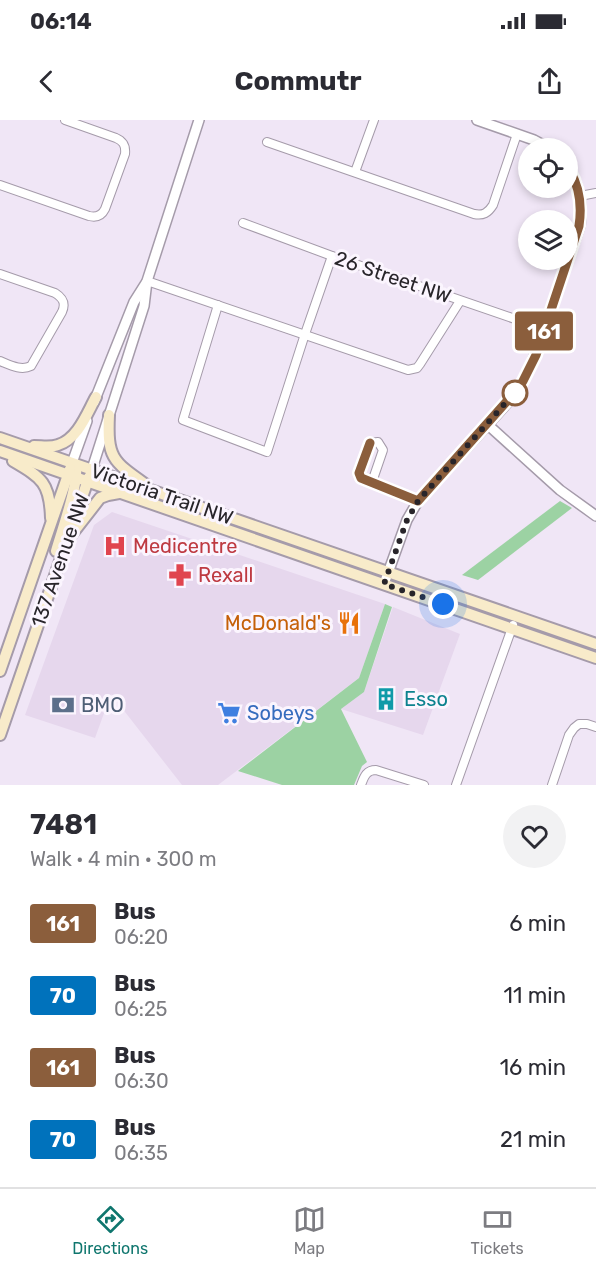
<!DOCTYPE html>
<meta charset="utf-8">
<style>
:root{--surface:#fff;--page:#f2f2f3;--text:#2b2b33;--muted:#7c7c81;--line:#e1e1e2;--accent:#0f766e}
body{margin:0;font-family:Rubik,sans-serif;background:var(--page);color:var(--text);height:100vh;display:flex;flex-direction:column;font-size:22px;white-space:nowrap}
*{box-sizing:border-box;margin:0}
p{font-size:20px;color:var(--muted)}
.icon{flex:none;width:33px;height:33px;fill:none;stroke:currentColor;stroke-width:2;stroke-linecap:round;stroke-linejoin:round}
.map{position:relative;height:665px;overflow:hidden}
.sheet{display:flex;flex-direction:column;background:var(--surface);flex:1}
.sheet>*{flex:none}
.badge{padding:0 12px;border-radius:4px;font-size:21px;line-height:39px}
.tools{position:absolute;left:518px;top:18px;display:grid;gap:12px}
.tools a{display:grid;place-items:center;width:60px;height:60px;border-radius:50%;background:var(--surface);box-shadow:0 3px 9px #0003;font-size:30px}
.you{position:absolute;width:30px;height:30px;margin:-15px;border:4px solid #fff;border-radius:50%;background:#1a73e8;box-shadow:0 0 0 9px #1a73e833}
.map>.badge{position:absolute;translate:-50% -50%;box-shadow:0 0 0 3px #fff}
.round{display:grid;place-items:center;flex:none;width:63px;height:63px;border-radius:32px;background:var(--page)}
.overview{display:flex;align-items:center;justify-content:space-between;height:102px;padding:0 30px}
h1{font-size:28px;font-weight:700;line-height:45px}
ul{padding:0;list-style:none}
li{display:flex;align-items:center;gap:18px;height:72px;padding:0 30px}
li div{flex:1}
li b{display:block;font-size:22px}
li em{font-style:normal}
li .badge{min-width:66px;font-weight:700;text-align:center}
.status{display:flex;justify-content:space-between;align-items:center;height:42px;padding:0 30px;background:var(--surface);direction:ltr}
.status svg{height:16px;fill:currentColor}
header{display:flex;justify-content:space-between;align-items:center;height:78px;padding:0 30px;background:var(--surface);font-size:27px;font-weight:700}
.tabs{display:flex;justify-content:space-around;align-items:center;height:84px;border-top:2px solid var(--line);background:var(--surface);font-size:16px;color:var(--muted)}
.tabs a{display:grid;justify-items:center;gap:3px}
.tabs .active{color:var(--accent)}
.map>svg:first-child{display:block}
.built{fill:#e6d7ed}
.green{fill:#9cd2a3}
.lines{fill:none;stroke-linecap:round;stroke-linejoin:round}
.minor-casing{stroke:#a59baa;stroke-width:10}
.tertiary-casing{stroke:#a59baa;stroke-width:12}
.secondary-casing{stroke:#a59baa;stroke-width:14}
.minor{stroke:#fff;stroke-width:8}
.tertiary{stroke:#fff;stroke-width:9}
.secondary{stroke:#f8ebca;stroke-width:10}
.line-casing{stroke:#fff;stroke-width:14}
.line{stroke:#8b5e3c;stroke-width:9}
.walk{stroke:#28252a;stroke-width:6;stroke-dasharray:0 10.8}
.stop-dot{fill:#fff;stroke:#8b5e3c;stroke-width:3}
.labels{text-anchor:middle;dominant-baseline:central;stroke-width:6;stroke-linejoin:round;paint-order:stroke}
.street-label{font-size:20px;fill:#28252a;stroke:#fbf5fe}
.health-label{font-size:20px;fill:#be3a42;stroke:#fbf5fe;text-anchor:start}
.food-label{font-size:20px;fill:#c56008;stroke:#fbf5fe;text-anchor:end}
.culture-label{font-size:20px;fill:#0d838f;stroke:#fbf5fe;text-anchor:start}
.service-label{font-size:20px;fill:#4e5e75;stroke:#fbf5fe;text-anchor:start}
.shop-label{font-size:20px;fill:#366cbe;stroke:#fbf5fe;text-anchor:start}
</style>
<div class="status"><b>06:14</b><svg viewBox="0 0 49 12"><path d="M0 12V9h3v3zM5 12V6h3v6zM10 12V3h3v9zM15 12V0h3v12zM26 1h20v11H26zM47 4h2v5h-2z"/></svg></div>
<header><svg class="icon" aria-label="back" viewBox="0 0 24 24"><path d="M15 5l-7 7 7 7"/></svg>Commutr<svg class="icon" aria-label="share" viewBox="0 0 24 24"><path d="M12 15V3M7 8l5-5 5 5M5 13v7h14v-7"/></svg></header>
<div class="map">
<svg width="596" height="665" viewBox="0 0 596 665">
<rect width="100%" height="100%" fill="#f0e6f6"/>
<!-- built -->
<g class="built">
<path d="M112 392 385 484 359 558 218 665H182L111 574 95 618 25 595 94 405Z"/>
<path d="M393 487 460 514 423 615 341 589 364 572Z"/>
</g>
<!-- green -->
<g class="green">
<path d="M560 381 572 388 478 460 462 455Z"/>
<path d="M385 484 392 487 364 572 341 589 367 642 362 646 354 665H282L238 651 359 558Z"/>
</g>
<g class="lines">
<!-- minor casing -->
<g class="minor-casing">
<g id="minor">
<path d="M267 22 474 94C483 96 488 93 493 85L517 14"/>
<path d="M355 52 374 0"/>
<path d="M0 65 89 96C97 98 102 95 105 89L125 34C126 25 123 21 116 18L65 0"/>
<path d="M580 76 596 73"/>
<path d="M243 103 332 136 544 209"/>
<path d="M0 154 55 173C63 178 66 183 62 192L31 246C21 251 10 245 0 241"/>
<path d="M147 161 408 250 417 248 420 244 460 181"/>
<path d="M218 185 183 300 267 332 305 214 332 136"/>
<path d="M372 362 383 330 378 322 370 323 359 353 361 358 418 381"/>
<path d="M361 665C364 657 366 650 376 650L424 665"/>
<path d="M456 665 513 505"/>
<path d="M552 665 569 615 574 608 579 604H587L596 607"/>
</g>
</g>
<!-- tertiary casing -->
<g class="tertiary-casing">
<g id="tertiary">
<path d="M477 0 534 20 549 28"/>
<path d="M94 282 134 182 146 163"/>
<path d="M487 304 560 370 596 396"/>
<path d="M72 343 87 301"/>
<path d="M92 349 144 186 147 161 199 0"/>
<path d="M384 464 407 400 418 381 510 280 523 261 530 248 580 106C583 84 580 64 567 46"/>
</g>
</g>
<!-- secondary casing -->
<g class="secondary-casing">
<g id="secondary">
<path d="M109 295C107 337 112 341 145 364"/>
<path d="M0 318 596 524"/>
<path d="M34 326C42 326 50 328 58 325 78 319 87 293 96 277"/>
<path d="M0 331 596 538"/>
<path d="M13 341C42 358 50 363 51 398"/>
<path d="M72 414 100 378 108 375 119 373"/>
<path d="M56 431C61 413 78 366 76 350"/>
<path d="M0 551 70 349"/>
<path d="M0 615 89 357"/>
</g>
</g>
<!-- minor -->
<use href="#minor" class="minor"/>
<!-- tertiary -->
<use href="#tertiary" class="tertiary"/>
<!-- secondary -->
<use href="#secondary" class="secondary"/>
</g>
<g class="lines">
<!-- line casing -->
<g class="line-casing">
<path id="line" d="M370 323 359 353 361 358 418 381 517 270 523 261 536 235 579 106C582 86 580 68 570 51"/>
</g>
<!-- line -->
<use href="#line" class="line"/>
<!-- walk -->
<path class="walk" d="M443 484 384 464 407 400 418 381 517 270 515 273"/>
</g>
<!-- icons -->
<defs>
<g id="hospital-bare" transform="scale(1.8)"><path d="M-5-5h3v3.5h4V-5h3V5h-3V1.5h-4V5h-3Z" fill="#e0444e" stroke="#fbf5fe" stroke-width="2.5" paint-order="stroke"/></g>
<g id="pharmacy-bare" transform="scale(1.8)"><path d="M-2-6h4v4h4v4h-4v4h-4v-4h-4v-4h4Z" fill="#e0444e" stroke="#fbf5fe" stroke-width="2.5" paint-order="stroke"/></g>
<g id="restaurant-bare" transform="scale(1.8)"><path d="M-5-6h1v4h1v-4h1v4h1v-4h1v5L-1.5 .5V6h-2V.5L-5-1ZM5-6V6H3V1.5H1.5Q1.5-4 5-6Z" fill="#e8710a" stroke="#fbf5fe" stroke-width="2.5" paint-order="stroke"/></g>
<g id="building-bare" transform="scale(1.8)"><path d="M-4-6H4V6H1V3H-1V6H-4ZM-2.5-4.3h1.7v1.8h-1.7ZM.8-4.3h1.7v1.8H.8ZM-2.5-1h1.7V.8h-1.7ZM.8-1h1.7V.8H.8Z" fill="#0f9aa8" stroke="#fbf5fe" stroke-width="2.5" paint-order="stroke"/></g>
<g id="bank-bare" transform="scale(1.8)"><path d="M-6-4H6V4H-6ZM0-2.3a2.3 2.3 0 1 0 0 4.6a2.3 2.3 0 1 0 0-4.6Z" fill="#5c6f8a" stroke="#fbf5fe" stroke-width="2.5" paint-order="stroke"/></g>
<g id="supermarket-bare" transform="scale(1.8)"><path d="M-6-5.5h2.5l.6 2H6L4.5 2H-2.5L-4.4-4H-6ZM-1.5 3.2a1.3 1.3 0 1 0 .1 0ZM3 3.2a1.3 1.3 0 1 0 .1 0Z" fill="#3f7fe0" stroke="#fbf5fe" stroke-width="2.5" paint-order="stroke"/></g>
</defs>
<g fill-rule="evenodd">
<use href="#hospital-bare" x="115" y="426"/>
<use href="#pharmacy-bare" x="180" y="455"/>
<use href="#restaurant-bare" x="349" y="503"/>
<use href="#building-bare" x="386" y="579"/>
<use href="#bank-bare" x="63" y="585"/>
<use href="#supermarket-bare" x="229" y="593"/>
</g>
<!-- markers -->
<circle class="stop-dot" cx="515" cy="273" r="12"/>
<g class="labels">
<!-- street labels -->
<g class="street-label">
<text transform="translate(393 157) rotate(19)">26 Street NW</text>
<text transform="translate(162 374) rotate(19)">Victoria Trail NW</text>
<text transform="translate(60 440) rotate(-71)">137 Avenue NW</text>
</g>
<!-- health labels -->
<g class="health-label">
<text x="133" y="426">Medicentre</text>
<text x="198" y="455">Rexall</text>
</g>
<!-- food labels -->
<g class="food-label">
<text x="331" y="503">McDonald's</text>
</g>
<!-- culture labels -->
<g class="culture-label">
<text x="404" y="579">Esso</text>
</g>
<!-- service labels -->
<g class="service-label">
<text x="81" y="585">BMO</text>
</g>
<!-- shop labels -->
<g class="shop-label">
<text x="247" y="593">Sobeys</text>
</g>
</g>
</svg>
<div class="tools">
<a><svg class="icon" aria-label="locate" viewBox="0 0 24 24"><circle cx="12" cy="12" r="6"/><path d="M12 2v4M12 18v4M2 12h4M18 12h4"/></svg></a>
<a><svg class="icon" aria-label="layers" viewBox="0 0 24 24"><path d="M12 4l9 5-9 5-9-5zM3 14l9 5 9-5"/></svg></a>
</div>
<div class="you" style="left:443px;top:484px"></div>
<b class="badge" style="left:544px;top:211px;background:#8b5e3c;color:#fff">161</b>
</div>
<section class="sheet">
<div class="overview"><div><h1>7481</h1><p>Walk · 4 min · 300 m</p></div><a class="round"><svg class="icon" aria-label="heart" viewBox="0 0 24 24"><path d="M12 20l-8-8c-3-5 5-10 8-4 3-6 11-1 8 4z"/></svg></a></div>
<ul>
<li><span class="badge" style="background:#8b5e3c;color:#fff">161</span><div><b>Bus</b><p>06:20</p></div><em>6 min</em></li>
<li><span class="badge" style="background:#0072bc;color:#fff">70</span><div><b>Bus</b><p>06:25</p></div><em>11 min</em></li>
<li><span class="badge" style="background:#8b5e3c;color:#fff">161</span><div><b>Bus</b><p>06:30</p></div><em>16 min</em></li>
<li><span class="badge" style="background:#0072bc;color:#fff">70</span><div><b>Bus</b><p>06:35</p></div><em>21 min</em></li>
</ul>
</section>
<nav class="tabs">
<a class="active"><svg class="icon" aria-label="directions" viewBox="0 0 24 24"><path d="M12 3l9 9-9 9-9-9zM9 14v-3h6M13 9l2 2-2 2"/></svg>Directions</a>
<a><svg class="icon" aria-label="map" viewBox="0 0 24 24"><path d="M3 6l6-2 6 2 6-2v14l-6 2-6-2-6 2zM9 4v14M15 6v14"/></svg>Map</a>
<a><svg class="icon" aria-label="tickets" viewBox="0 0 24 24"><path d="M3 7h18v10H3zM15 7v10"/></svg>Tickets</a>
</nav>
